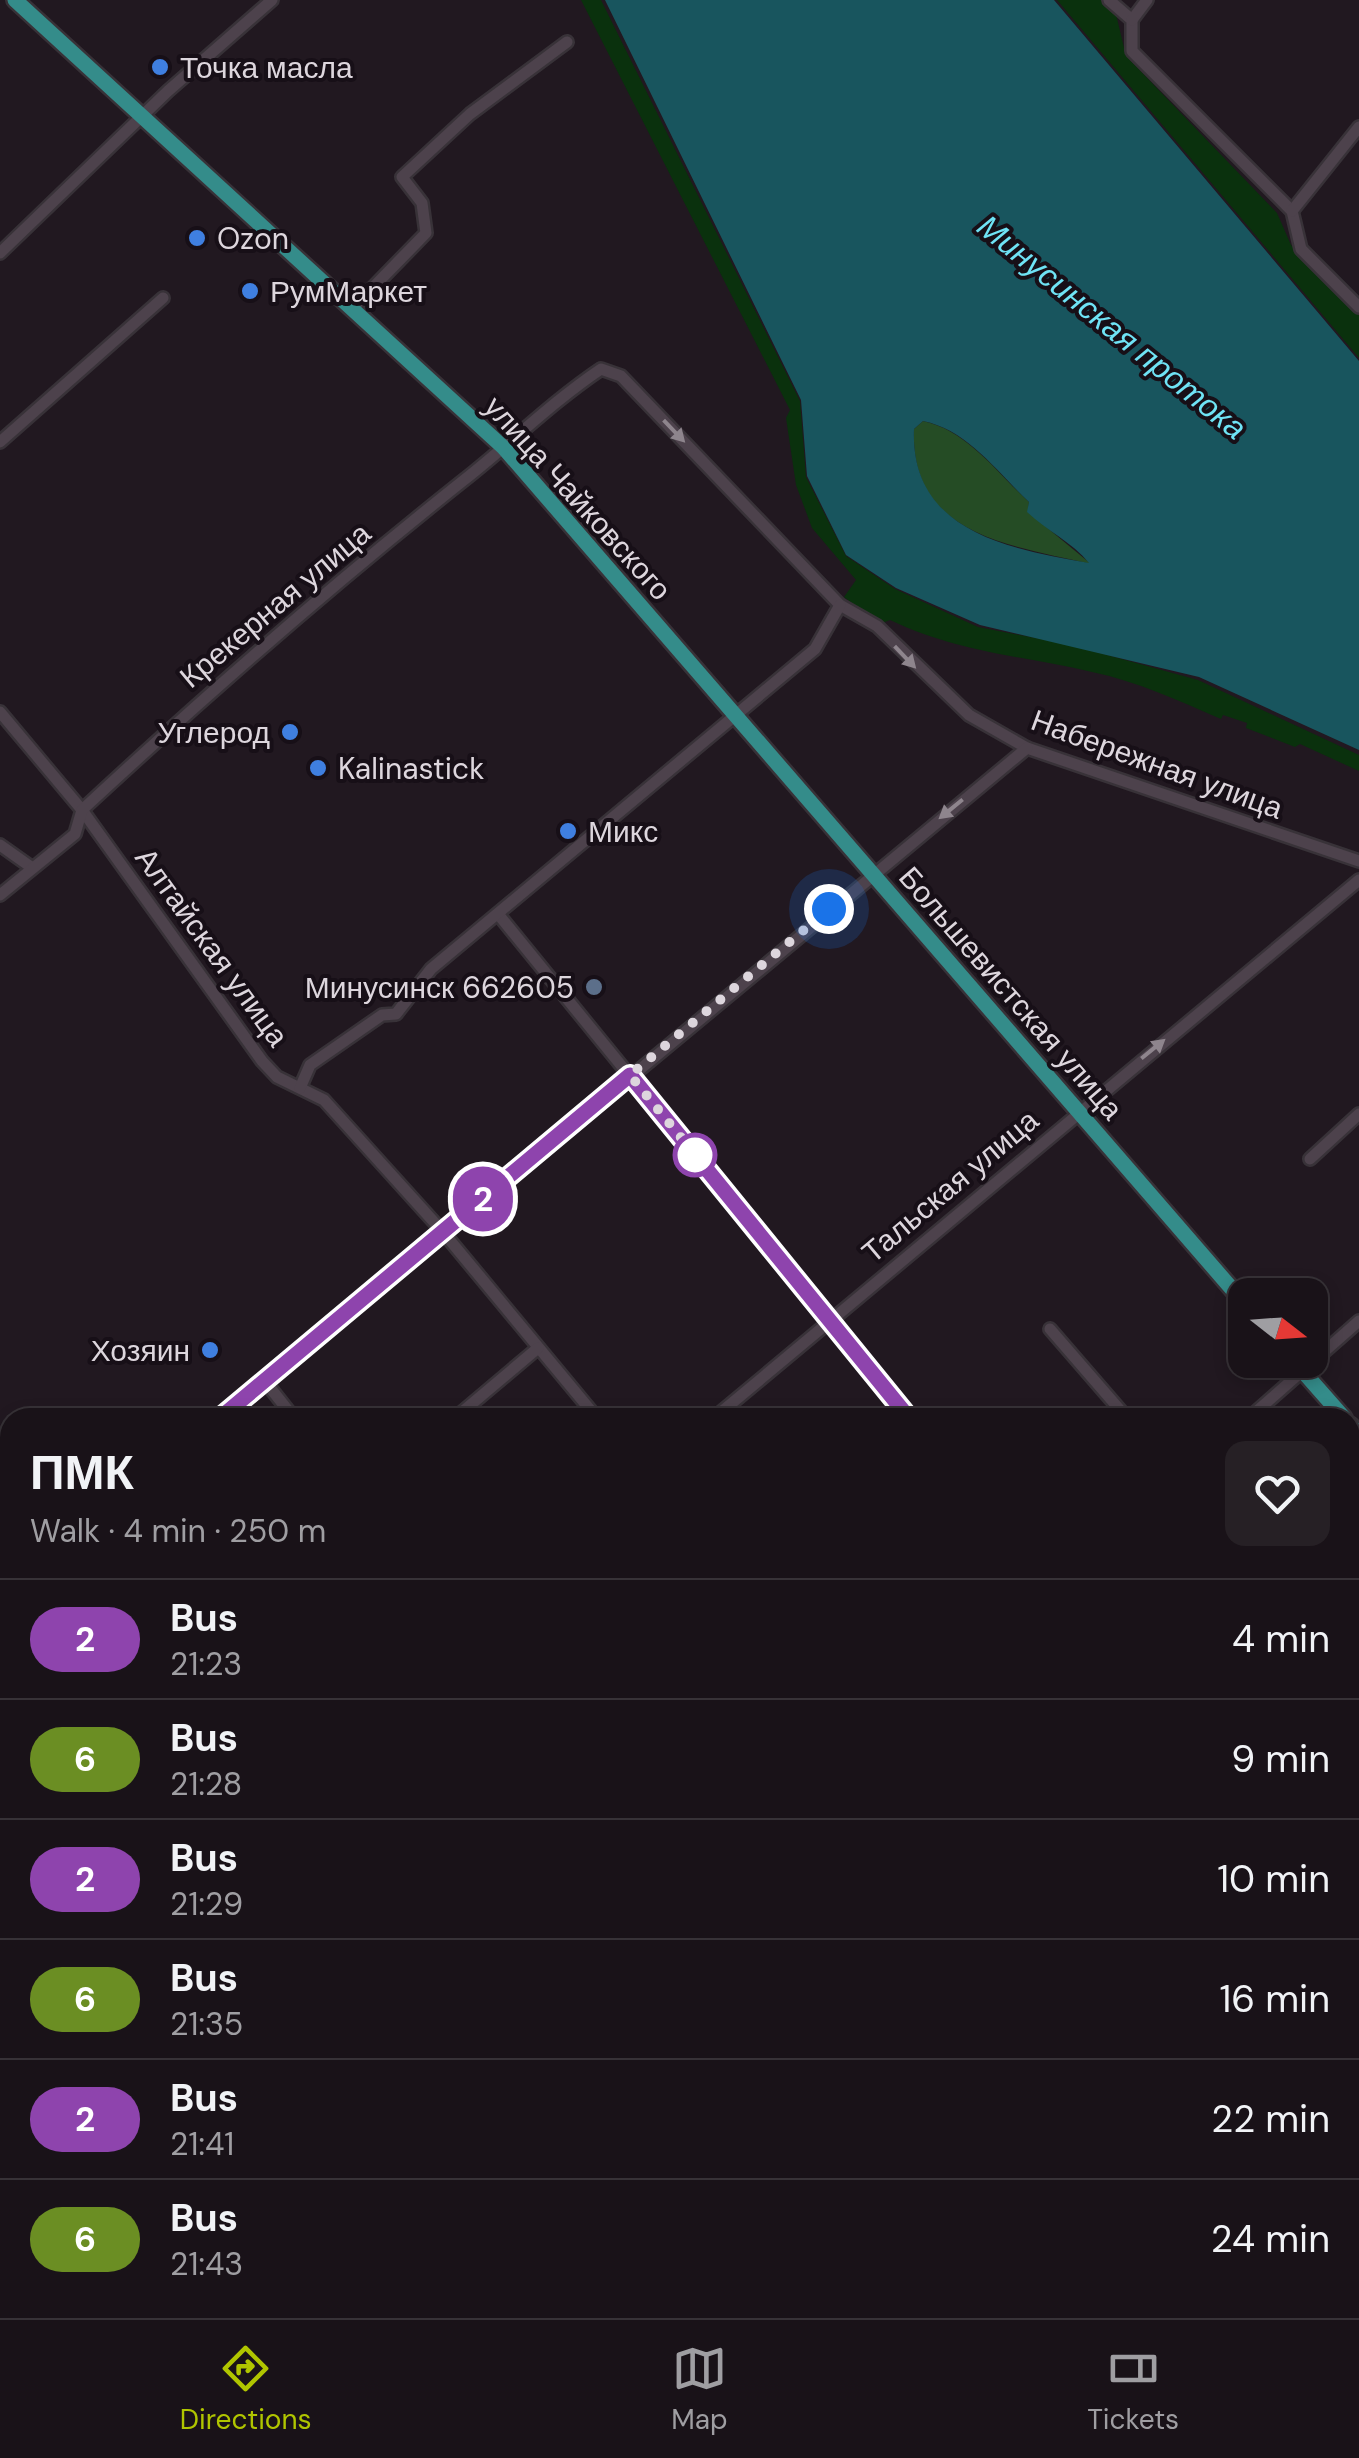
<!DOCTYPE html>
<meta charset="utf-8">
<style>
:root{--surface:#191218;--page:#262025;--text:#f1f3f6;--muted:#9f9ea2;--line:#373237;--accent:#b0c500}
body{margin:0;font-family:"DM Sans",sans-serif;background:var(--page);color:var(--text);height:100vh;display:flex;flex-direction:column;font-size:38px;white-space:nowrap}
*{box-sizing:border-box;margin:0}
p{font-size:32px;color:var(--muted)}
.icon{flex:none;width:55px;height:55px;fill:none;stroke:currentColor;stroke-width:2;stroke-linecap:round;stroke-linejoin:round}
.map{position:relative;flex:1;overflow:hidden}
.details{position:absolute;left:0px;top:1408px;width:1360px;height:912px;display:flex;flex-direction:column;background:var(--surface);border-radius:30px 30px 0 0;box-shadow:0 5px 15px #0003,0 0 0 2px var(--line)}
.details>*{flex:none}
.badge{padding:0 20px;border-radius:32px;font-size:35px;line-height:65px}
.needle{width:65px;rotate:107deg}
.controls{position:absolute;left:1228px;top:1278px;display:grid;gap:20px}
.controls a{display:grid;place-items:center;width:100px;height:100px;border-radius:20px;background:var(--surface);box-shadow:0 5px 15px #0003,0 0 0 2px var(--line);font-size:50px}
.you{position:absolute;width:50px;height:50px;margin:-25px;border:8px solid #fff;border-radius:50%;background:#1a73e8;box-shadow:0 0 0 15px #1a73e833}
.map>.badge{position:absolute;translate:-50% -50%;box-shadow:0 0 0 5px #fff}
.round{display:grid;place-items:center;flex:none;width:105px;height:105px;border-radius:20px;background:var(--page)}
.summary{display:flex;align-items:center;justify-content:space-between;height:170px;padding:0 30px}
h1{font-size:48px;font-weight:600;line-height:75px}
ul{padding:0;list-style:none}
li{display:flex;align-items:center;gap:30px;height:120px;padding:0 30px;border-top:2px solid var(--line)}
li div{flex:1}
li b{display:block;font-size:38px}
li em{font-style:normal}
li .badge{min-width:110px;font-weight:700;text-align:center}
.tab-bar{display:flex;justify-content:space-around;align-items:center;height:140px;border-top:2px solid var(--line);background:var(--surface);font-size:28px;color:var(--muted)}
.tab-bar a{display:grid;justify-items:center;gap:5px}
.tab-bar .on{color:var(--accent)}
.map>svg:first-child{display:block}
.green{fill:#0a310d}
.forest{fill:#254c25}
.water{fill:#18555e;fill-rule:evenodd}
.lines{fill:none;stroke-linecap:round;stroke-linejoin:round}
.minor-casing{stroke:#383238;stroke-width:16}
.major-casing{stroke:#383238;stroke-width:20}
.minor{stroke:#4d424c;stroke-width:11}
.major{stroke:#348c8a;stroke-width:15}
.oneway{fill:#8e858d}
.line-casing{stroke:#fff;stroke-width:22}
.line{stroke:#8e44ad;stroke-width:15}
.walk{stroke:#ddd6dd;stroke-width:10;stroke-dasharray:0 18}
.shop-dot{fill:#3f7fe0;stroke:#170f17;stroke-width:4}
.service-dot{fill:#5c6f8a;stroke:#170f17;stroke-width:4}
.stop-dot{fill:#fff;stroke:#8e44ad;stroke-width:5}
.labels{text-anchor:middle;dominant-baseline:central;stroke-width:8;stroke-linejoin:round;paint-order:stroke}
.poi-label{font-size:30px;fill:#ddd6dd;stroke:#170f17;text-anchor:start}
.street-label{font-size:30px;fill:#ddd6dd;stroke:#170f17}
.water-label{font-size:32px;font-style:italic;fill:#6fe3f5;stroke:#170f17}
</style>
<div class="map">
<svg width="1359" height="2318" viewBox="0 0 1359 2318">
<rect width="100%" height="100%" fill="#211820"/>
<!-- green -->
<g class="green">
<path d="M581 0H601L800 401 806 477 846 556 895 589 978 627 1067 644 1198 680 1359 755V771L1300 744 1295 747 1246 728 1247 723 1223 715 1221 719C1177 700 1139 682 1092 672 1019 655 960 653 890 620L880 624 844 597 856 580 812 528 796 485 786 418 790 410Z"/>
<path d="M1057 0H1106L1115 10 1126 56 1277 213 1291 245 1359 315V358Z"/>
</g>
<!-- forest -->
<path class="forest" d="M923 421C968 431 996 472 1029 502L1028 512 1091 564C1009 545 910 535 914 429Z"/>
<!-- water -->
<path class="water" d="M605 0H1054L1359 361V750L1199 677 980 625 896 588 846 555 807 476 801 400ZM923 421C968 430 997 472 1029 502L1027 512C1047 531 1072 542 1089 563 1008 549 910 531 914 429Z"/>
<g class="lines">
<!-- minor casing -->
<g class="minor-casing">
<g id="minor">
<path d="M1109 0 1132 20V51L1292 211 1301 249 1359 307"/>
<path d="M1132 20 1147 0"/>
<path d="M1292 211 1359 127"/>
<path d="M0 253 168 91 272 0"/>
<path d="M352 309 426 233 422 203 402 177 470 114 567 42"/>
<path d="M0 442 163 298"/>
<path d="M0 712 82 810 262 1061 277 1077 324 1100 443 1232 597 1418"/>
<path d="M0 845 31 867"/>
<path d="M0 895 75 834 82 810C206 695 332 585 464 480 511 443 552 402 601 369L621 376 840 605 877 626 969 715 1027 748 1359 861"/>
<path d="M498 914 908 1418"/>
<path d="M300 1088 310 1065 382 1015 396 1014 431 969 815 649 840 605"/>
<path d="M1310 1159 1359 1114"/>
<path d="M1050 1329 1127 1418"/>
<path d="M264 1380 294 1418"/>
<path d="M220 1418 1027 748"/>
<path d="M455 1418 538 1348"/>
<path d="M714 1418 1359 880"/>
<path d="M1249 1418 1359 1321"/>
<path d="M1 1599 10 1610"/>
<path d="M1350 1699 1359 1710"/>
<path d="M1350 1761 1359 1753"/>
<path d="M0 1799 10 1811"/>
<path d="M1350 1959 1359 1971"/>
<path d="M0 2002 10 1994"/>
<path d="M0 2022 10 2035"/>
<path d="M0 2245 10 2258"/>
<path d="M52 2310 58 2318"/>
<path d="M232 2310 239 2318"/>
<path d="M427 2310 434 2318"/>
<path d="M1037 2310 1038 2318"/>
<path d="M1332 2310 1338 2318"/>
<path d="M156 2318 167 2310"/>
<path d="M796 2318 797 2310"/>
</g>
</g>
<!-- major casing -->
<g class="major-casing">
<g id="major">
<path d="M15 0 504 448 1245 1304"/>
<path d="M1293 1360 1344 1418"/>
<path d="M1350 1425 1359 1435"/>
<path d="M1350 2212 1359 2204"/>
<path d="M521 2318 549 2310"/>
</g>
</g>
<!-- minor -->
<use href="#minor" class="minor"/>
<!-- major -->
<use href="#major" class="major"/>
</g>
<!-- one-way arrows -->
<defs><path id="oneway-solid" d="M-6-.8H1V-3.2L6.5 0L1 3.2V.8H-6Z" transform="scale(2.5)"/></defs>
<g class="oneway">
<use href="#oneway-solid" transform="translate(674 431) rotate(46)"/>
<use href="#oneway-solid" transform="translate(905 657) rotate(46)"/>
<use href="#oneway-solid" transform="translate(951 809) rotate(141)"/>
<use href="#oneway-solid" transform="translate(1153 1049) rotate(-39)"/>
</g>
<g class="lines">
<!-- line casing -->
<g class="line-casing">
<path id="line" d="M220 1418 630 1075 909 1418"/>
</g>
<!-- line -->
<use href="#line" class="line"/>
<!-- walk -->
<path class="walk" d="M695 1155 705 1167 630 1075 829 909"/>
</g>
<!-- markers -->
<g class="shop-dot">
<circle cx="160" cy="67" r="10"/>
<circle cx="197" cy="238" r="10"/>
<circle cx="250" cy="291" r="10"/>
<circle cx="290" cy="732" r="10"/>
<circle cx="318" cy="768" r="10"/>
<circle cx="568" cy="831" r="10"/>
<circle cx="210" cy="1350" r="10"/>
</g>
<circle class="service-dot" cx="594" cy="987" r="10"/>
<circle class="stop-dot" cx="695" cy="1155" r="20"/>
<g class="labels">
<!-- poi labels -->
<g class="poi-label">
<text x="180" y="67">Точка масла</text>
<text x="217" y="238">Ozon</text>
<text x="270" y="291">РумМаркет</text>
<text x="270" y="732" text-anchor="end">Углерод</text>
<text x="338" y="768">Kalinastick</text>
<text x="588" y="831">Микс</text>
<text x="574" y="987" text-anchor="end">Минусинск 662605</text>
<text x="190" y="1350" text-anchor="end">Хозяин</text>
</g>
<!-- street labels -->
<g class="street-label">
<text transform="translate(578 498) rotate(48)">улица Чайковского</text>
<text transform="translate(275 605) rotate(-40)">Крекерная улица</text>
<text transform="translate(1157 764) rotate(20)">Набережная улица</text>
<text transform="translate(212 947) rotate(54)">Алтайская улица</text>
<text transform="translate(1011 993) rotate(49)">Большевистская улица</text>
<text transform="translate(950 1186) rotate(-40)">Тальская улица</text>
</g>
<!-- water labels -->
<g class="water-label">
<text transform="translate(1112 327) rotate(39)">Минусинская протока</text>
</g>
</g>
</svg>
<div class="controls">
<a><svg class="needle" viewBox="-14 -14 28 28"><path d="M0-13l5 13h-10z" fill="#e53935"/><path d="M0 13l5-13h-10z" fill="#9f9ea2"/></svg></a>
</div>
<div class="you" style="left:829px;top:909px"></div>
<b class="badge" style="left:483px;top:1199px;background:#8e44ad;color:#fff">2</b>
<section class="details">
<div class="summary"><div><h1>ПМК</h1><p>Walk · 4 min · 250 m</p></div><a class="round"><svg class="icon" aria-label="heart" viewBox="0 0 24 24"><path d="M12 20l-8-8c-3-5 5-10 8-4 3-6 11-1 8 4z"/></svg></a></div>
<ul>
<li><span class="badge" style="background:#8e44ad;color:#fff">2</span><div><b>Bus</b><p>21:23</p></div><em>4 min</em></li>
<li><span class="badge" style="background:#6b8e23;color:#fff">6</span><div><b>Bus</b><p>21:28</p></div><em>9 min</em></li>
<li><span class="badge" style="background:#8e44ad;color:#fff">2</span><div><b>Bus</b><p>21:29</p></div><em>10 min</em></li>
<li><span class="badge" style="background:#6b8e23;color:#fff">6</span><div><b>Bus</b><p>21:35</p></div><em>16 min</em></li>
<li><span class="badge" style="background:#8e44ad;color:#fff">2</span><div><b>Bus</b><p>21:41</p></div><em>22 min</em></li>
<li><span class="badge" style="background:#6b8e23;color:#fff">6</span><div><b>Bus</b><p>21:43</p></div><em>24 min</em></li>
</ul>
</section>
</div>
<nav class="tab-bar">
<a class="on"><svg class="icon" aria-label="directions" viewBox="0 0 24 24"><path d="M12 3l9 9-9 9-9-9zM9 14v-3h6M13 9l2 2-2 2"/></svg>Directions</a>
<a><svg class="icon" aria-label="map" viewBox="0 0 24 24"><path d="M3 6l6-2 6 2 6-2v14l-6 2-6-2-6 2zM9 4v14M15 6v14"/></svg>Map</a>
<a><svg class="icon" aria-label="tickets" viewBox="0 0 24 24"><path d="M3 7h18v10H3zM15 7v10"/></svg>Tickets</a>
</nav>
